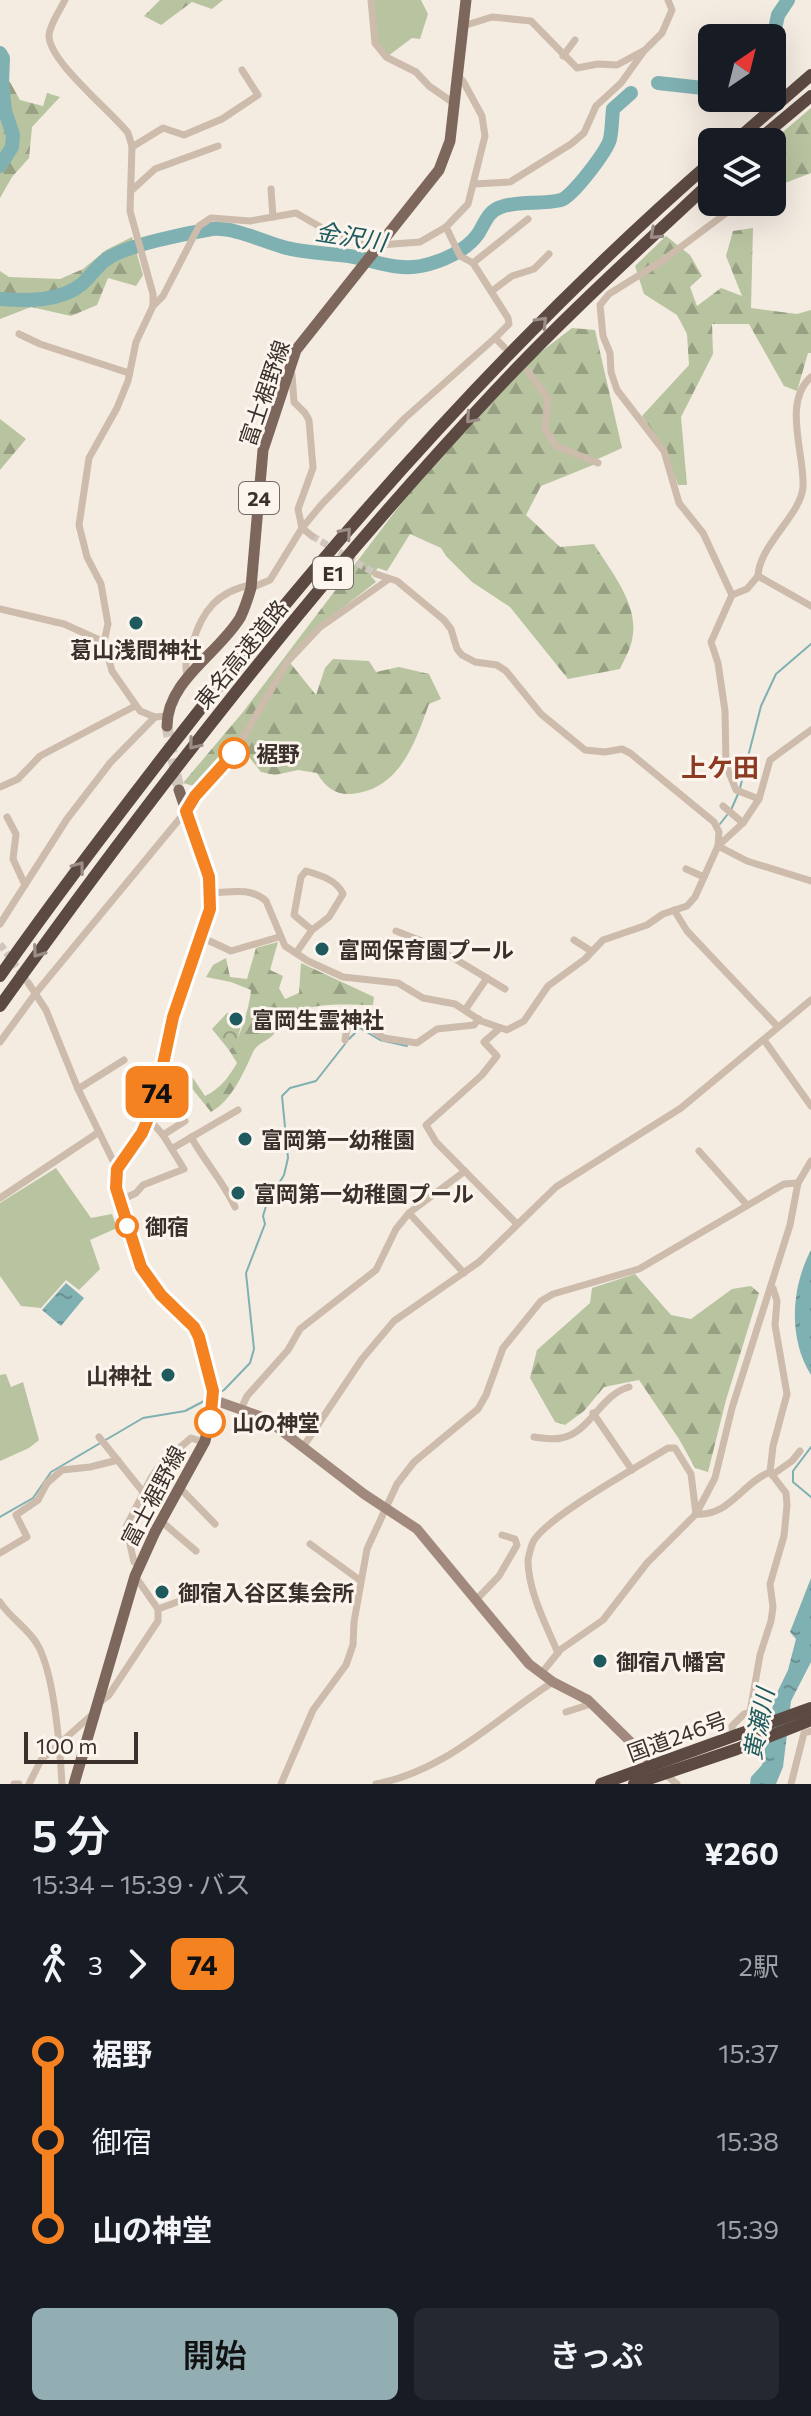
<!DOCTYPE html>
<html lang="ja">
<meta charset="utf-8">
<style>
:root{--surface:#171b24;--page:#242831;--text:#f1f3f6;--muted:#9ea1a6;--accent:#92aeb2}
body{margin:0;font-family:Commissioner,"Noto Sans JP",sans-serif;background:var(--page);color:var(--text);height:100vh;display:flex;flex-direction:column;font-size:30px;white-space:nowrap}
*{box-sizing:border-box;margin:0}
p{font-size:26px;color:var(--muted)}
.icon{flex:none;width:44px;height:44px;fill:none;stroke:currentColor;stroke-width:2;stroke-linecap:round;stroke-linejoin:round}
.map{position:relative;height:1784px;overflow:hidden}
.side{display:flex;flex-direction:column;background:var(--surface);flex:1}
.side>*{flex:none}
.badge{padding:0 16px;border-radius:12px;font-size:28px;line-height:52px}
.needle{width:52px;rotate:35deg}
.tools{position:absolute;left:698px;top:24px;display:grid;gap:16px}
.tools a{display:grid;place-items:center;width:88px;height:88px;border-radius:12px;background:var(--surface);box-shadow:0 8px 32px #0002;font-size:40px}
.scale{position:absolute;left:24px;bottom:20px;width:114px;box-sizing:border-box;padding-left:8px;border:4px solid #3b302b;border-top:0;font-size:22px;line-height:28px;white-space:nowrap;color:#3b302b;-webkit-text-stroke:6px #fbf5ee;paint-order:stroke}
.map>.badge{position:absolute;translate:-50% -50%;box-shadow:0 0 0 4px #fff}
.legs{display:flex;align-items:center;gap:12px;height:88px;padding:0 32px;font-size:26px}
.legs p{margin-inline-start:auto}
.headline{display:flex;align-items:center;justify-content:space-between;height:136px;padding:0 32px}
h1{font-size:44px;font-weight:600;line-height:60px}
.button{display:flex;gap:16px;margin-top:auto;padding:16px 32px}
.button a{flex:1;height:92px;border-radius:12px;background:var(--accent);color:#111;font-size:32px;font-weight:600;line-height:92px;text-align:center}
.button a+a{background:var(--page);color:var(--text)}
ul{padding:0 32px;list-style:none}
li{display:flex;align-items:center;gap:28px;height:88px;font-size:30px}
li i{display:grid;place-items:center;width:12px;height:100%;margin:0 10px;background:currentColor}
li i::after{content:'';width:20px;height:20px;margin:-10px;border:6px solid;border-radius:50%;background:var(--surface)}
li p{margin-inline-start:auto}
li:first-child i{background:linear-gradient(#0000 50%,currentColor 0)}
li:last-child i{background:linear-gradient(currentColor 50%,#0000 0)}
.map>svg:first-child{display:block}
.grass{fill:#b8c4a0}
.forest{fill:url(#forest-firs)}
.park{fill:url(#park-crowns)}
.water{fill:url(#water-ripples)}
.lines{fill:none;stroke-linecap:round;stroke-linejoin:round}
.stream{stroke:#7fb0b2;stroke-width:2}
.river{stroke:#7fb0b2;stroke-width:14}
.street-tunnel{stroke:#cfc6bd;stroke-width:7;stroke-dasharray:7 3.5;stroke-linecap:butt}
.primary-tunnel{stroke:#cfc6bd;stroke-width:11;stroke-dasharray:11 5.5;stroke-linecap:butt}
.street{stroke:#cdbbac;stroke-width:7}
.secondary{stroke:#a18a7d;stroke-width:10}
.primary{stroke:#7d675c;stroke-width:11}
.highway{stroke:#5c4a42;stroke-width:12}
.oneway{stroke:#9c8e87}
.line-1-casing{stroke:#fff;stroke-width:18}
.line-1{stroke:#f58220;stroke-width:12}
.poi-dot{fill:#1f5a5e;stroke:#fbf5ee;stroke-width:3}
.stop-1-dot{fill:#fff;stroke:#f58220;stroke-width:4}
.labels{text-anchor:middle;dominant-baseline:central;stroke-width:6;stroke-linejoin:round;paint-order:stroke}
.shield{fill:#fbf5ee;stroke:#756b66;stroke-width:2}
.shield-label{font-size:20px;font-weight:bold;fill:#3b302b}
.street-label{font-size:22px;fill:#3b302b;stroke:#fbf5ee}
.poi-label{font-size:22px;font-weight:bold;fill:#3b302b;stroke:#fbf5ee;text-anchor:start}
.stop-label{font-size:22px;font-weight:bold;fill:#3b302b;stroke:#fbf5ee;text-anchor:start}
.water-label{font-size:24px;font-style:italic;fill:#1f5a5e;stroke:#fbf5ee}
.quarter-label{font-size:26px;font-weight:bold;fill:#8c3b22;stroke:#fbf5ee}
</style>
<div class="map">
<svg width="811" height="1784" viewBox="0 0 811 1784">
<defs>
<pattern id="forest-firs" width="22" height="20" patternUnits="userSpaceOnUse" patternTransform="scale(2)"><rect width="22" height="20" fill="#b8c4a0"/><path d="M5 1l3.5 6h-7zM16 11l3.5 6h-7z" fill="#97a083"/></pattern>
<pattern id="park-crowns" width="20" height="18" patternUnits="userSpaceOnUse" patternTransform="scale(2)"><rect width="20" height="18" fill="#b8c4a0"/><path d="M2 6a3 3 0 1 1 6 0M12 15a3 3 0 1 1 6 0" fill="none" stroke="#97a083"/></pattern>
<pattern id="water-ripples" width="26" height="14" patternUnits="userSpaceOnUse" patternTransform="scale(2)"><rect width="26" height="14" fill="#7fb0b2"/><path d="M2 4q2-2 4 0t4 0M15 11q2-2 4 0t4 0" fill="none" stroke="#699091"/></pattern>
</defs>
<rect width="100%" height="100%" fill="#f4ebe1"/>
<!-- grass -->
<g class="grass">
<path d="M372 0H421L428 14 420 39 412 38 388 56 378 43Z"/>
<path d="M56 1168 91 1218 112 1214 117 1228 90 1240 100 1269 79 1290 66 1280 41 1308 21 1306 0 1276V1203Z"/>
<path d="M6 1374 11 1387 23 1382 39 1440 29 1448 0 1461V1375Z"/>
</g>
<!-- forest -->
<g class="forest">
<path d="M160 0H223L212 9 192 2 161 25 144 16Z"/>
<path d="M0 64 20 100 43 106 47 93 60 97 32 127 29 158 12 177 0 198Z"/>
<path d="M811 108V173L772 188 771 142Z"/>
<path d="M753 228 751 308 797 314 811 310V353H808L797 391 784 386 749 324H712L713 354 681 417 687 485H678L664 447 642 416 689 365 687 334 677 315 644 294 635 266 666 236 690 255 702 276 690 287 697 306 721 288 742 296 726 256 733 231Z"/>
<path d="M132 237 143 275 136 286 108 278 97 305 71 316 31 307 0 319V271L9 277 60 279 83 269 106 250Z"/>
<path d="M572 328 595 330 622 448 598 459V463L541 486 526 515 560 547 594 544C611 572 640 605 632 640 630 650 624 660 620 669L568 679 510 607 472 582 446 556 441 548 410 534 387 571 378 568 371 576 376 582 316 628 287 659 316 695 325 668 333 659 369 661 376 672 399 667 429 674 441 699 429 704C416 740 401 786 358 793 339 797 327 790 317 773L298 770 275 775 261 772 238 743 201 788 183 783 243 712 409 493 529 361Z"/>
<path d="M0 419 26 439 0 470Z"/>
<path d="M278 942 270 970 283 976 279 988 285 999 299 993 301 963 374 997 373 1005C346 1005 311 1001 288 1017 281 1021 277 1031 272 1036 265 1042 257 1044 253 1052 243 1074 232 1100 211 1112L190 1086 173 1075 179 1072 191 1075 205 1096C221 1088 228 1078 237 1063L229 1050C240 1042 250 1004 251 990L231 982 206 977 213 965 226 958 230 977 247 979 256 948Z"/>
<path d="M635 1274 671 1315 691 1319 732 1289 751 1286 759 1293 726 1400 708 1472 695 1468 679 1439 639 1380 604 1387 584 1411 565 1425 555 1422 530 1378 537 1350 590 1303 592 1288Z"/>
</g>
<!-- park -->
<path class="park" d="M227 1013 233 1014 230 1020 237 1026 242 1021 236 1045 229 1050 212 1029Z"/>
<!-- water -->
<g class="water">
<path d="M811 1250V1375C788 1338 791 1288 811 1250Z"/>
<path d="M66 1283 84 1298 61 1326 42 1310Z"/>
<path d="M811 1578V1662L791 1701 783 1767 776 1784H750L751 1777 762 1765 774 1699 788 1670 796 1639 790 1632Z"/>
</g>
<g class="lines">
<!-- stream -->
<g class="stream">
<path d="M740 788 761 706 776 674 811 644"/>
<path d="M731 810 738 794"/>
<path d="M720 824 727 815"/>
<path d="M349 1039 360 1028 380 1040 407 1046"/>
<path d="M217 1394 224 1390 250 1363 254 1349 246 1273 265 1224 263 1216 267 1203 284 1175 288 1158 282 1096 290 1088 316 1081 345 1044"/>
<path d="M811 1447 793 1471V1482L811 1497"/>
<path d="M0 1517 33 1498 51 1472 143 1418 185 1411 208 1399"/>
</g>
<!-- river -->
<g class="river">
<path d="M772 43 778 15 788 0"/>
<path d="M0 53 3 58 2 83 5 111 13 135 12 147 0 166"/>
<path d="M658 83 712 89"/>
<path d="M0 299C27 301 60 302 82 284 91 276 98 265 107 259 126 245 188 233 212 229 234 227 262 241 283 247 304 253 327 253 349 256 373 260 396 271 421 266 441 262 466 251 478 234 485 223 488 211 501 207 520 200 541 205 561 200 572 197 607 151 610 139 612 130 612 118 613 109L631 93"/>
</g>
<!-- street-tunnel -->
<g class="street-tunnel">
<path d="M312 536 376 574"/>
<path d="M0 944 29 984"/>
</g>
<!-- primary-tunnel -->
<path class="primary-tunnel" d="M167 726 179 790"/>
<!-- street -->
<g class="street">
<path d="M65 0C60 10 50 24 49 35 48 61 112 112 128 133L132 146 130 211 153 294V306L136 342 128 381 117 408 89 458 79 525 87 557 101 584 108 624 104 642 112 671 140 711 155 717 167 716"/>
<path d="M371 0 375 43 383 53 386 57 416 72 429 86 455 104"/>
<path d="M463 26 492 17 531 21 577 68 598 64 617 65 643 51"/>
<path d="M563 56 575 40"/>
<path d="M132 147 163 128 184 135 222 119 258 95 242 70"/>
<path d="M474 184 510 182 571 144 584 133 596 106 621 83 644 51 662 33 672 10 668 0"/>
<path d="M271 189 273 217"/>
<path d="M131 191 155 169 218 146"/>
<path d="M446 227 460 256 473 263 508 318 509 324 495 338"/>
<path d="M473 263 528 219"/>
<path d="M492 291 512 276 534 269 549 254"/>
<path d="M153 306 163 296 199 226 211 218 250 221 296 213 336 236 380 245 420 242 446 227 468 204 485 136 482 116 463 81 458 76"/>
<path d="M19 334 40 344 129 373"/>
<path d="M289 370 292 374 294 402 305 413 309 420 313 468 298 509 302 528 312 536"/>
<path d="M528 371 548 399 545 429 556 446 598 463"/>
<path d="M376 574 397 581 444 620 451 629 457 649 462 655 475 662 497 665 506 671 541 714 585 750 605 752 622 749 630 753 714 822 719 832 718 846 747 861 811 881"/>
<path d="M758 576C759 545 801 515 803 487 805 455 782 402 811 377"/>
<path d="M251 588 270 580 302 528 322 504 405 418 495 338 504 347"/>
<path d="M732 595 703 533 679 503 664 451 617 390 611 372 610 353 603 336 600 305 609 294 662 261 741 202"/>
<path d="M0 609 64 624 104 642"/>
<path d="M188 678C183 662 188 658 193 642 202 611 218 591 251 585"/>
<path d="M0 787 18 779 40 756 135 706"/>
<path d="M759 799 736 790 726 765 725 711 718 663 711 642 732 595 747 589 758 576 811 606"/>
<path d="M723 806 743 823"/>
<path d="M7 817 16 834 13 859 25 885"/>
<path d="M686 869 704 877"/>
<path d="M211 893C231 892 251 887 266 901L285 946 308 961 343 977 398 983 423 998 455 1004 481 1021 507 1030 524 1021 548 986 585 959 603 940 647 925 663 914 687 906 695 897 718 846 743 823 759 799 770 760 811 730"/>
<path d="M674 910 687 931 778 1027"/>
<path d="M0 924 67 819 110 763 155 717"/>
<path d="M396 931 432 945 505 989"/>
<path d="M201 937 231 951 279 937"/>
<path d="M574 940 591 951"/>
<path d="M296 953 312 930 329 917 343 894C337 880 320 875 306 871L301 877 294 915 312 930"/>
<path d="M29 984 46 1010 78 1089 117 1169"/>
<path d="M465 1010 487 978"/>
<path d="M500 1028 484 1042 497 1056 482 1075 426 1125 436 1142 517 1224"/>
<path d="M345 1040 348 1024 353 1020H359L384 1038 417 1043 437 1029 474 1025 479 1019"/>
<path d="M764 1040 811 1106"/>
<path d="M0 1042 35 994 186 811 195 796 234 753 288 661 319 628 389 579"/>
<path d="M78 1089 124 1060"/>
<path d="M163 1135 185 1121"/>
<path d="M191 1137C205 1162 223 1181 235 1207"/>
<path d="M173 1148 238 1110"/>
<path d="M699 1151 747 1205"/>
<path d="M0 1198 99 1132"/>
<path d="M119 1201 136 1193 143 1185 184 1169 163 1135 149 1119"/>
<path d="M409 1213 464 1273"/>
<path d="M241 1409 247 1396 288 1350 300 1329 376 1270 396 1229 409 1213 465 1171"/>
<path d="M593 1413 632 1470"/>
<path d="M99 1437 143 1492"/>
<path d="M534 1437C542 1438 553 1440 561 1438 590 1433 600 1395 629 1387"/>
<path d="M303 1447 362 1359 394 1321 479 1262 556 1187 681 1108 811 1000"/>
<path d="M772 1475 792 1461 800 1451"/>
<path d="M179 1487 215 1524"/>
<path d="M161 1521 196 1551"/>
<path d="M310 1544 361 1581"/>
<path d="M0 1553 27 1537 16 1515 38 1500 47 1483 62 1470 90 1467 118 1460"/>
<path d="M139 1564 134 1562 126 1527 151 1478 161 1464 191 1438 204 1442"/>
<path d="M476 1600 499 1576 517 1545 515 1539 502 1535"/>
<path d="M0 1602C10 1618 28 1628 37 1644 54 1672 60 1750 62 1784"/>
<path d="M158 1609 188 1598"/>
<path d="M558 1653C546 1625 528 1591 528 1560 529 1555 531 1547 533 1542 546 1517 641 1465 668 1448H675L691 1474 696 1514C729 1517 742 1483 770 1472"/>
<path d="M541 1674 560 1650 603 1620 647 1563 696 1514 715 1478 732 1408 790 1225 798 1183 811 1161"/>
<path d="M99 1703 109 1695 158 1621V1609L135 1576"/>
<path d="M566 1712 591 1704"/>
<path d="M733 1736 732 1726 744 1714 750 1712 760 1655 771 1621 773 1607 770 1584 784 1536 787 1505 786 1493 770 1472 773 1446 787 1394 775 1325 777 1301 773 1288"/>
<path d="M665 1774 677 1784"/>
<path d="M14 1784H19"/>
<path d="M29 1784 41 1760 94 1713"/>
<path d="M281 1784 313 1710 346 1665 353 1645 354 1622 367 1549 397 1484 414 1462 478 1409 486 1395 503 1348 541 1301 553 1294 639 1269 784 1184 798 1183"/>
<path d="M376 1784C446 1771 495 1719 553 1682"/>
<path d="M791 1784 804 1733 811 1731"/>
</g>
<!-- secondary -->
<path class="secondary" d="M214 1400 265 1418 364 1494 417 1529 529 1664 553 1682 588 1700 654 1765"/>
<!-- primary -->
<g class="primary">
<path d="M167 726C167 681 218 654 240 618 245 608 248 598 251 588L263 450 296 350 439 170 450 141 466 0"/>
<path d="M74 1784 135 1576 155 1532 205 1441 214 1400 199 1337 194 1327 161 1295 141 1267 116 1188 117 1169 142 1133 155 1102 173 1017 210 909 209 877 179 790"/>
</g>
<!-- highway -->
<g class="highway">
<path d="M734 142 811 75"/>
<path d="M756 142 811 96"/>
<path d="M0 976C51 903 105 832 159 762 325 547 507 340 712 161"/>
<path d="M0 1006C153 792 314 584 494 392 563 318 638 250 712 181"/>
<path d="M601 1784 811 1708"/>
<path d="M634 1784 737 1749 811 1720"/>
</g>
</g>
<!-- one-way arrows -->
<defs><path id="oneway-chevron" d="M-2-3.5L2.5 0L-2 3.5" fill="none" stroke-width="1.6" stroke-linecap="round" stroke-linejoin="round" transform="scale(2)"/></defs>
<g class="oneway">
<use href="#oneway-chevron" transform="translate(655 234) rotate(137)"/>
<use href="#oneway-chevron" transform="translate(542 322) rotate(-46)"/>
<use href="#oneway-chevron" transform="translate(471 418) rotate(132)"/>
<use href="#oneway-chevron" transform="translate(346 533) rotate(-49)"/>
<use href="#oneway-chevron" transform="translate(194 744) rotate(129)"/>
<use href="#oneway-chevron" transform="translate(79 867) rotate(-53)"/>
<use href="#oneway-chevron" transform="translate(38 952) rotate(126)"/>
</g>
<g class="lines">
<!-- line-1 casing -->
<g class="line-1-casing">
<path id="line-1" d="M210 1422 213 1391 199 1337 194 1327 161 1295 141 1267 116 1188 117 1169 142 1133 155 1102 173 1017 210 909 209 877 186 811 195 796 234 753"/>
</g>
<!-- line-1 -->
<use href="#line-1" class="line-1"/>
</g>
<!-- markers -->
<g class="poi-dot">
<circle cx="136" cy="623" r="8"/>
<circle cx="322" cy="949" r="8"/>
<circle cx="236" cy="1019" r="8"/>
<circle cx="245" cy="1139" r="8"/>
<circle cx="238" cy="1193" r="8"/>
<circle cx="168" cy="1375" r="8"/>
<circle cx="162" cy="1592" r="8"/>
<circle cx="600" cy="1661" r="8"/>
</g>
<g class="stop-1-dot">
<circle cx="234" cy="753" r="14"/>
<circle cx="127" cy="1226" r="10"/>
<circle cx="210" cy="1422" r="14"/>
</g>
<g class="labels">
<!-- shield labels -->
<g class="shield">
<rect x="239" y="482" width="40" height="32" rx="6"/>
<rect x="313" y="557" width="40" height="32" rx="6"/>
</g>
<g class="shield-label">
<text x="259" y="498">24</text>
<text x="333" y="573">E1</text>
</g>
<!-- street labels -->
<g class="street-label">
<text transform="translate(264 393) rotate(-71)">富士裾野線</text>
<text transform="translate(241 654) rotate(-51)">東名高速道路</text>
<text transform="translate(153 1496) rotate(-62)">富士裾野線</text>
<text transform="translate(677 1736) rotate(-20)">国道246号</text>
</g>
<!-- poi labels -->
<g class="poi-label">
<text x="136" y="649" text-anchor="middle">葛山浅間神社</text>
<text x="338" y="949">富岡保育園プール</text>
<text x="252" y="1019">富岡生霊神社</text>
<text x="261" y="1139">富岡第一幼稚園</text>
<text x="254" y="1193">富岡第一幼稚園プール</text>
<text x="152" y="1375" text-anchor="end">山神社</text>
<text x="178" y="1592">御宿入谷区集会所</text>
<text x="616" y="1661">御宿八幡宮</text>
</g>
<!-- stop labels -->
<g class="stop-label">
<text x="256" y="753">裾野</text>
<text x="145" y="1226">御宿</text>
<text x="232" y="1422">山の神堂</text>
</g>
<!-- water labels -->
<g class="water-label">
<text transform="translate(351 236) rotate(9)">金沢川</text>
<text transform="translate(758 1724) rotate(-79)">黄瀬川</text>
</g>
<!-- quarter labels -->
<g class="quarter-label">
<text x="720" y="766">上ケ田</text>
</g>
</g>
</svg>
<div class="tools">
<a><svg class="needle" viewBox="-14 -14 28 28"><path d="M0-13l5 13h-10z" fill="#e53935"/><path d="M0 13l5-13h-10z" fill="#9ea1a6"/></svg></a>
<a><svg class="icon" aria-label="layers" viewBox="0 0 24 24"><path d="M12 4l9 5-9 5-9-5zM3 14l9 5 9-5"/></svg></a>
</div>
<div class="scale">100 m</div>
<b class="badge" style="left:157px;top:1092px;background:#f58220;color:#111">74</b>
</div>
<section class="side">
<div class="headline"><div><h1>5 分</h1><p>15:34 – 15:39 · バス</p></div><b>¥260</b></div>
<div class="legs"><svg class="icon" aria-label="walk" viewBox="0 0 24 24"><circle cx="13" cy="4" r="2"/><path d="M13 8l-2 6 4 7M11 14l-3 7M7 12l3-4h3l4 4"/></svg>3<svg class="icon" aria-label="forward" viewBox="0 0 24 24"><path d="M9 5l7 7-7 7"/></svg><b class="badge" style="background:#f58220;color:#111">74</b><p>2駅</p></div>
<ul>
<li><i style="color:#f58220"></i><b>裾野</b><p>15:37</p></li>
<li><i style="color:#f58220"></i><span>御宿</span><p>15:38</p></li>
<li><i style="color:#f58220"></i><b>山の神堂</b><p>15:39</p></li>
</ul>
<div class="button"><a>開始</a><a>きっぷ</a></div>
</section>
